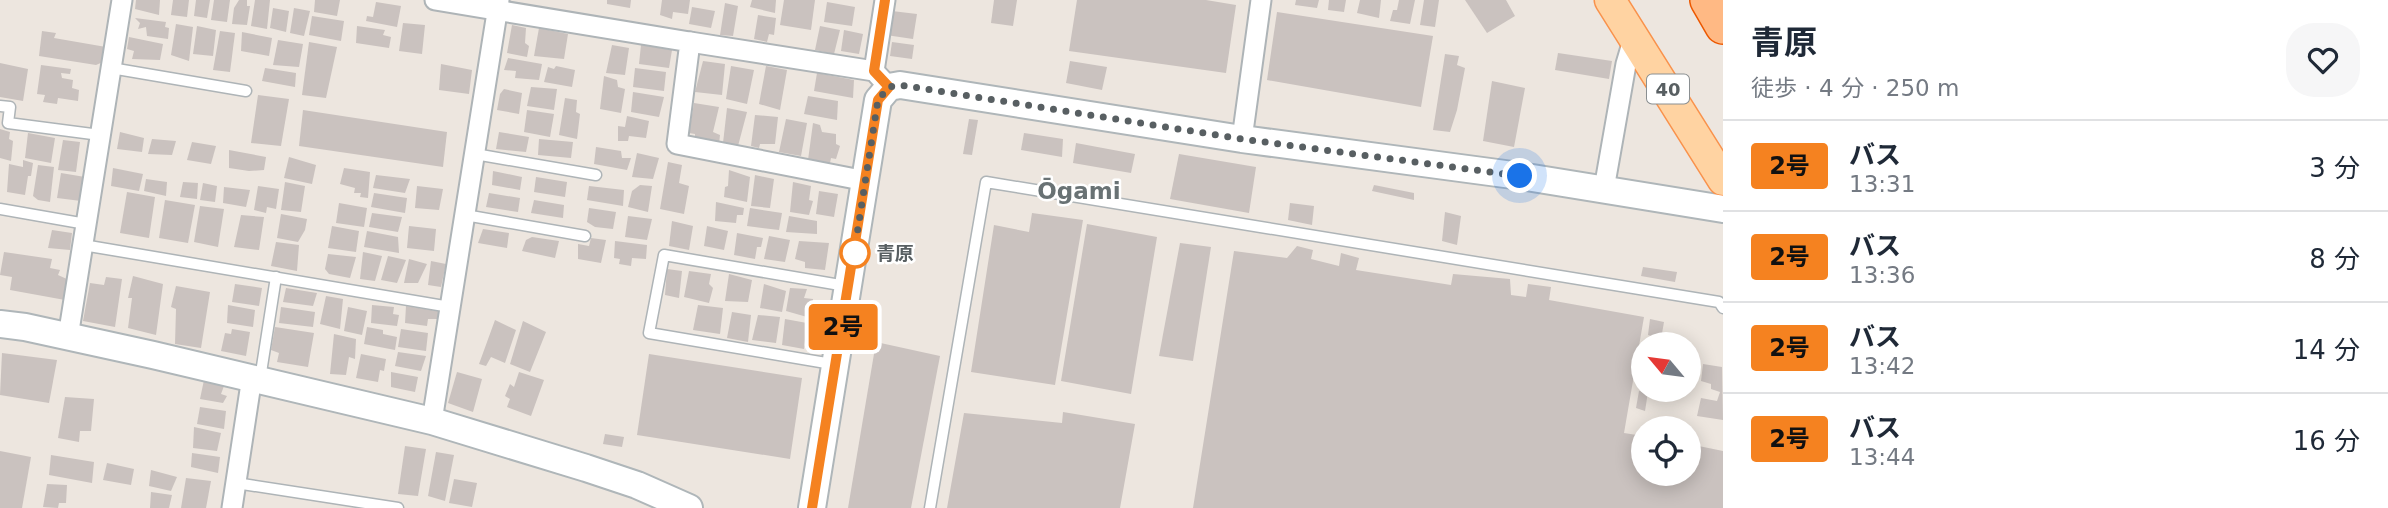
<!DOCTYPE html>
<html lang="ja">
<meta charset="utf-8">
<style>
:root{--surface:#fff;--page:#f6f6f7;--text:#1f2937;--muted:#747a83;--line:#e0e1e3}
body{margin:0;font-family:"DejaVu Sans","Noto Sans JP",sans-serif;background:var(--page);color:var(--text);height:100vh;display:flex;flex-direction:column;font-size:26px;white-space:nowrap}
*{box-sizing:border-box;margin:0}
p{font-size:23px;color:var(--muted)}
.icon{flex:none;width:38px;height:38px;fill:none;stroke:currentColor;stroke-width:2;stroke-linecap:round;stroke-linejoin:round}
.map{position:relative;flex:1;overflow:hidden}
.drawer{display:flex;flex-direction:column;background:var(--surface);width:665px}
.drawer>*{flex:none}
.badge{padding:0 14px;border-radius:5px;font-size:24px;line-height:46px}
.needle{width:46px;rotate:299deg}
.buttons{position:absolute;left:1631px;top:332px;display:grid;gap:14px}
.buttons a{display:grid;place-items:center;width:70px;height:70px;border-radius:50%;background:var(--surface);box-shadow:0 4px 18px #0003;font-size:35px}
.you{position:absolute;width:35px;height:35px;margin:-18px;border:5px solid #fff;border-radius:50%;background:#1a73e8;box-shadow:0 0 0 10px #1a73e833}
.map>.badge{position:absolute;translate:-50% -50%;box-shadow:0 0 0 4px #fff}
.round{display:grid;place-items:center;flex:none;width:74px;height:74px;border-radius:28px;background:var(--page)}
.overview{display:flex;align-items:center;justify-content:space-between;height:119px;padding:0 28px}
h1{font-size:33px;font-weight:700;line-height:52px}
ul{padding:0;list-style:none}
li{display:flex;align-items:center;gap:21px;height:91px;padding:0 28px;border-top:2px solid var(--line)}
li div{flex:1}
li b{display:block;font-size:26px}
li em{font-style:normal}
li .badge{min-width:77px;font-weight:700;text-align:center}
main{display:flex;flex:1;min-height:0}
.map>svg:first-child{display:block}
.building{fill:#cac2bf}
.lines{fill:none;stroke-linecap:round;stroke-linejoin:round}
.lane-casing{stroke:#aeb4b7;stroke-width:13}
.street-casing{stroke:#aeb4b7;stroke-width:23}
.secondary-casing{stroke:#afb6b9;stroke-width:30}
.primary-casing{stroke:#f9924c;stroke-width:33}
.highway-casing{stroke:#ec5800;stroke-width:38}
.lane{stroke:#fff;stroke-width:10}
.street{stroke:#fff;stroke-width:19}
.secondary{stroke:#fff;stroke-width:26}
.primary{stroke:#ffd3a2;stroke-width:30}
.highway{stroke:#ffb984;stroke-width:35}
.line-casing{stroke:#fff;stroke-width:16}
.line{stroke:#f58220;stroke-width:10}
.walk{stroke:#585f62;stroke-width:7;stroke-dasharray:0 12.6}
.stop-dot{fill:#fff;stroke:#f58220;stroke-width:3.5}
.labels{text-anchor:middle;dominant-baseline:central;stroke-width:5;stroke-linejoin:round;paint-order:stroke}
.shield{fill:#fff;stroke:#8a8f91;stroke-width:2}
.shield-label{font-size:18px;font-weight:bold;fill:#585f62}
.stop-label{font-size:19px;font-weight:bold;fill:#585f62;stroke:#fff;text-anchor:start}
.quarter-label{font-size:23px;font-weight:bold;fill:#697274;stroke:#fff}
</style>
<main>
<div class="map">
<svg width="1723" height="508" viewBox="0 0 1723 508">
<rect width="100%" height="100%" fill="#ede6df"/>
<!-- building -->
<g class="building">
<path d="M136 0H160L159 15 135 9Z"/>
<path d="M173 0H189L187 17 171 15Z"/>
<path d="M196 0H210L207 18 194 16Z"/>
<path d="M214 0H230L227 22 211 20Z"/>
<path d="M239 0H247V6H250L247 25 232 24 234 8Z"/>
<path d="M255 0H270L267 29 251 26Z"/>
<path d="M315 0H340L337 16 314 12Z"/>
<path d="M607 0H631L630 8 607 4Z"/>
<path d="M662 0H690L688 14 673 12 672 19 660 15Z"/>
<path d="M752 0H776L775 13 750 7Z"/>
<path d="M784 0H815L811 30 780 25Z"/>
<path d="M994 0H1017L1013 26 991 23Z"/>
<path d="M1077 0H1206L1236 5 1226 73 1069 51Z"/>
<path d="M1296 0H1319L1317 8 1295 5Z"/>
<path d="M1329 0H1346L1344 12 1328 10Z"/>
<path d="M1360 0H1381L1379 18 1357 13Z"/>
<path d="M1399 0H1415L1410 24 1390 21 1393 10H1397Z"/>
<path d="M1424 0H1439L1435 27 1420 25Z"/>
<path d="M1465 0H1506L1515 16 1487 33Z"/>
<path d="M376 2 401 6 397 27 366 21 367 16 373 17Z"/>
<path d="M827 2 855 7 852 26 824 22Z"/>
<path d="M725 3 738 6 733 36 720 35Z"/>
<path d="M692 7 715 11 711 28 689 24Z"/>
<path d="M273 8 289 11 286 32 270 28Z"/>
<path d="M294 8 310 11 304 36 290 33Z"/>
<path d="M892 11 917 14 913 39 886 35Z"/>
<path d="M1277 12 1433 36 1421 107 1267 80Z"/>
<path d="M758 15 776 18 774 35 769 34 767 42 754 39Z"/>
<path d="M312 16 344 21 341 41 309 35Z"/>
<path d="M135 18 166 22 165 27 169 28 168 39 147 36 146 27 138 29 140 23Z"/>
<path d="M403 23 425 25 422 54 399 51Z"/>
<path d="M176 24 193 27 189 61 171 55Z"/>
<path d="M512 25 526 28 525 43 529 46 527 57 507 53Z"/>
<path d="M197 26 216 30 213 56 193 54Z"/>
<path d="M357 26 385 30 383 35 391 37 389 48 356 43Z"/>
<path d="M820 26 840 30 834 54 815 50Z"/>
<path d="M539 28 568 34 564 59 534 56Z"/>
<path d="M844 30 863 34 859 54 841 51Z"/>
<path d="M42 31 56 33 54 38 106 47 103 62 96 65 39 56Z"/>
<path d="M220 31 235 33 230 72 213 70Z"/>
<path d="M242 32 272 38 269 56 241 51Z"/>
<path d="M129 37 163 44 160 60 132 59 134 51 127 49Z"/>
<path d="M278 40 303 44 299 67 273 65Z"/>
<path d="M309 42 337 47 326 98 302 95Z"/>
<path d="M892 42 914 45 912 59 890 56Z"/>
<path d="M612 45 629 48 625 75 606 73Z"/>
<path d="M641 45 672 50 669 68 639 64Z"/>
<path d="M1558 53 1612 61 1609 79 1555 70Z"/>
<path d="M1445 54 1459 56 1457 65 1465 68 1457 110 1450 132 1433 130Z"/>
<path d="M508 58 542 64 539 80 515 78 516 71 504 70Z"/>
<path d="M703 61 725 64 722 95 695 92Z"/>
<path d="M1070 61 1107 67 1102 90 1066 83Z"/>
<path d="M0 63 28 69 23 101 0 97Z"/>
<path d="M441 64 472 70 469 94 439 90Z"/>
<path d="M41 65 71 69 70 74 61 73 62 78 73 80 72 88 79 90 78 101 58 98 57 104 43 102 45 95 37 94Z"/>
<path d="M556 66 575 70 572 87 544 82 548 67 554 69Z"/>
<path d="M731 66 754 70 747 104 726 99Z"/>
<path d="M766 66 787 70 780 110 759 104Z"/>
<path d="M265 68 296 73 295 87 262 81Z"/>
<path d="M635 68 666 72 664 91 633 87Z"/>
<path d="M817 73 854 80 853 98 814 91Z"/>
<path d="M604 76 617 80 618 87 625 89 621 113 600 109Z"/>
<path d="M1492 81 1525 88 1514 147 1483 141Z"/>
<path d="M531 87 557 89 554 110 527 106Z"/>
<path d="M504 89 522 93 519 114 497 110 500 94Z"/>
<path d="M633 92 664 97 659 117 631 112Z"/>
<path d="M258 95 289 99 281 146 251 143Z"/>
<path d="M808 96 838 101 837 120 804 114Z"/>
<path d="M565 98 577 100 576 112 580 114 577 139 559 135Z"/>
<path d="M694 103 719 107 713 132 720 135 719 144H695V134L689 133Z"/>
<path d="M727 108 747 112 738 146 723 143Z"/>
<path d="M303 110 447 132 443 167 299 146Z"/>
<path d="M527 110 554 114 550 137 524 132Z"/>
<path d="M755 115 778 117 775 144H760L759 148 751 146Z"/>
<path d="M627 116 649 121 646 138 629 136 628 141H618V126L625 127Z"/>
<path d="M786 119 807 123 801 156 779 152Z"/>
<path d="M969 119 978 120 972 155 963 154Z"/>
<path d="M813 123 820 125 822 132 836 134V144L840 146 836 159 831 158 830 163 808 160Z"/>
<path d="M0 129 10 132 9 139 13 141 11 161 0 158Z"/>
<path d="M120 132 144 138 142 152 117 149Z"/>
<path d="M499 132 529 137 526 152 496 149Z"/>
<path d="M28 133 55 138 51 163 25 158Z"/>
<path d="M1024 133 1063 139 1062 157 1021 150Z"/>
<path d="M152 139 176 141 172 155 148 154Z"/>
<path d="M539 139 573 142 571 158 538 155Z"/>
<path d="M63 140 80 142 76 172 58 170Z"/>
<path d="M192 142 216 146 211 164 187 160Z"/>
<path d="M1076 143 1135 154 1131 173 1073 163Z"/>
<path d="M596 147 621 151 622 158H631L627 170 594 164Z"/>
<path d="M229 150 266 157 264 170 249 171 229 168Z"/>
<path d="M637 153 659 158 653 179 632 177Z"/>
<path d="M1179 154 1256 167 1249 213 1170 199Z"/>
<path d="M289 157 316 165 312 184 284 178Z"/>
<path d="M23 160 33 163 31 176H28L25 195 7 192 9 164 23 167Z"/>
<path d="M668 162 682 165 679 183 689 186 684 214 660 209Z"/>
<path d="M38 165 54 167 50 202 38 200 33 196Z"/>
<path d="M113 168 143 174 139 191 111 186Z"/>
<path d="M344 168 370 172 368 198 360 197 361 193H354L355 188 340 184Z"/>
<path d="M729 170 750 177 747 202 724 197 725 187 728 186Z"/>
<path d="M493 171 522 177 520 190 492 185Z"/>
<path d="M61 173 85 177 81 201 57 198Z"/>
<path d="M376 175 410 179 405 193 373 188Z"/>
<path d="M755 175 774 179 770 208 751 206Z"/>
<path d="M536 177 567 182 565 197 534 192Z"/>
<path d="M146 179 167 182 166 196 144 191Z"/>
<path d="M183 182 198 183 197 199 180 197Z"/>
<path d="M285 182 305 186 301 212 281 210Z"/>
<path d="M793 182 811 186 809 200 813 201 809 215 790 212Z"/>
<path d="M203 183 217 186 215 202 200 200Z"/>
<path d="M640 185 652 186 648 212 628 207 632 191Z"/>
<path d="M1374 185 1414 193V200L1372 191Z"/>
<path d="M258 186 279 189 276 209 267 207 266 213 254 210Z"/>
<path d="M417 186 443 189 439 210 415 208Z"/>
<path d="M589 186 624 190 623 206 587 200Z"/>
<path d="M224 187 250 190 246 207 223 203Z"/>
<path d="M819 191 838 194 834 217 816 214Z"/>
<path d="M127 192 155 197 149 238 120 233Z"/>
<path d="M374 193 407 198 405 213 371 207Z"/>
<path d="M489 193 520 198 518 212 486 207Z"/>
<path d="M165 200 195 205 188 243 159 238Z"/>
<path d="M534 200 564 205 563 218 531 213Z"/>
<path d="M716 202 744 208 743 215H737L736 223 715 221Z"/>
<path d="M339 203 367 208 364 227 336 223Z"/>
<path d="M1290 203 1314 206 1312 225 1288 220Z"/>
<path d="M200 206 224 209 218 247 194 242Z"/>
<path d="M589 208 616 212 613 229 595 227 587 222Z"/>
<path d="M750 208 782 213 779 230 747 226Z"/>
<path d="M1445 212 1461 216 1457 245 1442 241Z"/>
<path d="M372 213 402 217 398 232 369 227Z"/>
<path d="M1032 213 1083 220 1055 385 971 372 994 225 1029 232Z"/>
<path d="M281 214 307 219 305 230 298 242 277 238Z"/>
<path d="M241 215 264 217 259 250 234 247Z"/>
<path d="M628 216 652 219 647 240 625 237Z"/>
<path d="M789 216 817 221V234L786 232Z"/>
<path d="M672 221 693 226 689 250 669 246Z"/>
<path d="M1087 224 1157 237 1131 394 1061 381Z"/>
<path d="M332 226 359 231 356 252 328 248Z"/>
<path d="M409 226 436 229 434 251 407 248Z"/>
<path d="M707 226 728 231 724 250 704 246Z"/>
<path d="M483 229 509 233 507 248 478 243Z"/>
<path d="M52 230 72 233 70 250 48 248Z"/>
<path d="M367 231 398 237 399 253 364 247Z"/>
<path d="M737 233 763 238 761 247H757L755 259 734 255Z"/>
<path d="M769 236 790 240 785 262 764 259Z"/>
<path d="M532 237 559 241 555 258 522 251 526 240Z"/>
<path d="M591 238 606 240 601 263 578 259V244L589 246Z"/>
<path d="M615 241 647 245 646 259 632 258 631 266 619 264 620 259 614 258Z"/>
<path d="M799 241 829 243 825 270 805 268V262L795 259Z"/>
<path d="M276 242 299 245 297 271 271 266Z"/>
<path d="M1180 243 1211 247 1193 361 1159 356Z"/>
<path d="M1297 246 1313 250 1311 259 1339 266 1341 253 1359 258 1356 270 1451 285 1453 274 1510 279 1511 295 1526 297 1528 284 1551 287 1549 300 1644 317 1624 433 1643 436V474H1689V444L1723 451V508H1193L1234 251 1287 258Z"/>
<path d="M4 252 52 259 50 268 60 270 58 275 69 280 65 300 10 290 12 277 0 275Z"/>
<path d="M363 252 382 256 375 281 360 279Z"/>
<path d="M328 254 356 257 350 278 329 274 325 269Z"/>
<path d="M388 256 406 260 397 283 381 280Z"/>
<path d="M409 259 427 264 418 283H404Z"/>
<path d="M431 261 446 264 441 287 428 285Z"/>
<path d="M1643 267 1677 272 1675 282 1641 276Z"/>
<path d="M667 269 682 271 679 298 665 295Z"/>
<path d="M689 271 711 274 709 284 713 288 709 303 684 297Z"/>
<path d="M729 274 752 280 748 302 725 301Z"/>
<path d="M133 276 163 284 156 335 128 328 132 298H128Z"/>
<path d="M106 277 122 279 115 327 83 321 90 283 104 285Z"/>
<path d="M235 284 262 288 259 306 232 302Z"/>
<path d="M764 284 786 291 782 312 760 308Z"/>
<path d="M176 286 210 292 201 348 175 344 176 309 171 307Z"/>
<path d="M286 288 317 293 313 306 283 302Z"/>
<path d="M790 288 807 289 804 298 813 299 814 319 786 311Z"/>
<path d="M326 296 343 299 340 329 320 324Z"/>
<path d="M228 305 255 310 253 327 227 323Z"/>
<path d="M372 305 394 307 393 314 399 315 397 326 371 323Z"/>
<path d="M698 305 723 308 720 334 693 330Z"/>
<path d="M406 306 438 311V319H428L427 326 405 323Z"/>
<path d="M281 307 315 312 313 327 279 323Z"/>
<path d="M348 307 367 311 362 335 344 331Z"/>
<path d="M732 312 751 315 748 342 727 338Z"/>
<path d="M758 315 780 317 776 343 752 340Z"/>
<path d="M785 319 807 323 804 349 782 345Z"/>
<path d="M1650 319 1664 322 1661 339 1648 335Z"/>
<path d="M495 320 516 330 505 363 491 357 486 366 479 364Z"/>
<path d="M523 321 546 332 530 372 510 364Z"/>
<path d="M275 327 314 333 308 367 277 362 279 353 271 350Z"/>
<path d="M367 327 383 330V334L397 337 395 350 364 344Z"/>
<path d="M232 329 250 332 246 356 221 351 225 333 231 334Z"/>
<path d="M401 329 428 333 426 351 398 347Z"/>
<path d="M334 334 356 339 355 359 349 357 346 375 330 374Z"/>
<path d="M876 342 940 356 911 508H848Z"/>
<path d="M398 352 426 356 421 371 395 366Z"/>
<path d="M2 353 57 360 49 403 0 395Z"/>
<path d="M361 354 386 359 384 371 380 370 378 382 356 378Z"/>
<path d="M649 354 802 378 790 459 637 435Z"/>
<path d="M1703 364 1722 367 1723 420 1697 416 1701 398 1717 401 1720 392 1711 389V384L1701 381Z"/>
<path d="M391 372 418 377 415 392 391 387Z"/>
<path d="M457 372 482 379 473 412 448 403Z"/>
<path d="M519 372 544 380 531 416 507 407 510 399 505 396 510 384 514 387Z"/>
<path d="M204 380 224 386 221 394 227 396 223 403 200 399Z"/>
<path d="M1639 391 1648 392 1645 411 1636 408Z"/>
<path d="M65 397 94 399 91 431H80L79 442 58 438Z"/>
<path d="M200 407 226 411 224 429 197 424Z"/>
<path d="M1063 412 1135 424 1120 508H947L964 413 1062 423Z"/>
<path d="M194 427 221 433 217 451 193 448Z"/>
<path d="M605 434 624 437 622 447 603 444Z"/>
<path d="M405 446 426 449 418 496 398 494Z"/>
<path d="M0 451 31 457 22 508H0Z"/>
<path d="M436 452 454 455 445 501 428 496Z"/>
<path d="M192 453 220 457 218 473 191 467Z"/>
<path d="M51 455 94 462 92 483 49 475Z"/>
<path d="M107 463 134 469 131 485 103 480Z"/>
<path d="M151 470 177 477 171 491 149 486Z"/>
<path d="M186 478 211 481 206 508H181Z"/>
<path d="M454 479 477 483 472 507 449 503Z"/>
<path d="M47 484 67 485 66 503H59L58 508 43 507Z"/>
<path d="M151 492 172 495 169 508H150Z"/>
</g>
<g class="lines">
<!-- lane casing -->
<g class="lane-casing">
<g id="lane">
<path d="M111 68 246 91"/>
<path d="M0 106 10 107 8 123 100 135"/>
<path d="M475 154 596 175"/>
<path d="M0 209 86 224"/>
<path d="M465 215 585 236"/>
<path d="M83 245 450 307"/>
<path d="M832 364 649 333 664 255 846 286"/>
<path d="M260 379 276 277"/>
<path d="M236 483 398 508"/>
<path d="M930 508 986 182 1719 302 1723 308"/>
</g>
</g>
<!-- street casing -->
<g class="street-casing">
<g id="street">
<path d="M435 0 690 42 677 144 866 181"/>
<path d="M690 42 874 71 889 87"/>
<path d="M874 71 885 0"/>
<path d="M1242 139 1261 0"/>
<path d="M1604 189 1626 64 1634 37"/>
<path d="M68 337 122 0"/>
<path d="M432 421 499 0"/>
<path d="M232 508 252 377"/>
</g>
</g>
<!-- secondary casing -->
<g class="secondary-casing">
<g id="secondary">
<path d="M0 324 25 327 153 355 432 421 586 468 637 485 689 508"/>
<path d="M812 508 878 100 889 87 900 85 1242 139 1520 176 1723 209"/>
</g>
</g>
<!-- primary casing -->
<g class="primary-casing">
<path id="primary" d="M1610 0 1723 180"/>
</g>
<!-- highway casing -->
<g class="highway-casing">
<path id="highway" d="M1708 0 1723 26"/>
</g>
<!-- lane -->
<use href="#lane" class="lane"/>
<!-- street -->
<use href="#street" class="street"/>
<!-- secondary -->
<use href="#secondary" class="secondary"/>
<!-- primary -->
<use href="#primary" class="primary"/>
<!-- highway -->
<use href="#highway" class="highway"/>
</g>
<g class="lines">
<!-- line casing -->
<g class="line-casing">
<path id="line" d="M812 508 878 100 889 87 874 71 885 0"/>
</g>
<!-- line -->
<use href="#line" class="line"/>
<!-- walk -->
<path class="walk" d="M855 253 853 260 878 100 889 87 900 85 1242 139 1520 176"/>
</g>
<!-- markers -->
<circle class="stop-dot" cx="855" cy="253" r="14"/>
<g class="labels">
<!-- shield labels -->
<rect class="shield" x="1647" y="74.5" width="42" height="29" rx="5"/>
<g class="shield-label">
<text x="1668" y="89">40</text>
</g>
<!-- stop labels -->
<g class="stop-label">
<text x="876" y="253">青原</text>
</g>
<!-- quarter labels -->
<g class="quarter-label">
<text x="1079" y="191">Ōgami</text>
</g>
</g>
</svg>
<div class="buttons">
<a><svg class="needle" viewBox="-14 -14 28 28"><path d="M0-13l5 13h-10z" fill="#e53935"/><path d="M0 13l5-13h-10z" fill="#747a83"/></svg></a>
<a><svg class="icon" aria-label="locate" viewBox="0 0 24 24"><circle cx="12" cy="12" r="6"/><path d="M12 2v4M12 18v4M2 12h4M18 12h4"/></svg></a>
</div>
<div class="you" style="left:1520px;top:176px"></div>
<b class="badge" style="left:843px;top:327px;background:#f58220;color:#111">2号</b>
</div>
<section class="drawer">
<div class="overview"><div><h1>青原</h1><p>徒歩 · 4 分 · 250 m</p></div><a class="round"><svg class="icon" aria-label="heart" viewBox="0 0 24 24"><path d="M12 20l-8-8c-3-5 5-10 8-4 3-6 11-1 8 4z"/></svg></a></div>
<ul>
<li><span class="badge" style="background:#f58220;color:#111">2号</span><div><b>バス</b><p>13:31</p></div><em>3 分</em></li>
<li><span class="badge" style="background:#f58220;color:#111">2号</span><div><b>バス</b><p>13:36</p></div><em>8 分</em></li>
<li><span class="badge" style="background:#f58220;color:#111">2号</span><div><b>バス</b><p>13:42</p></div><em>14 分</em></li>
<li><span class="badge" style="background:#f58220;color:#111">2号</span><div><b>バス</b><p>13:44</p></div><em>16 分</em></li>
</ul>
</section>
</main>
